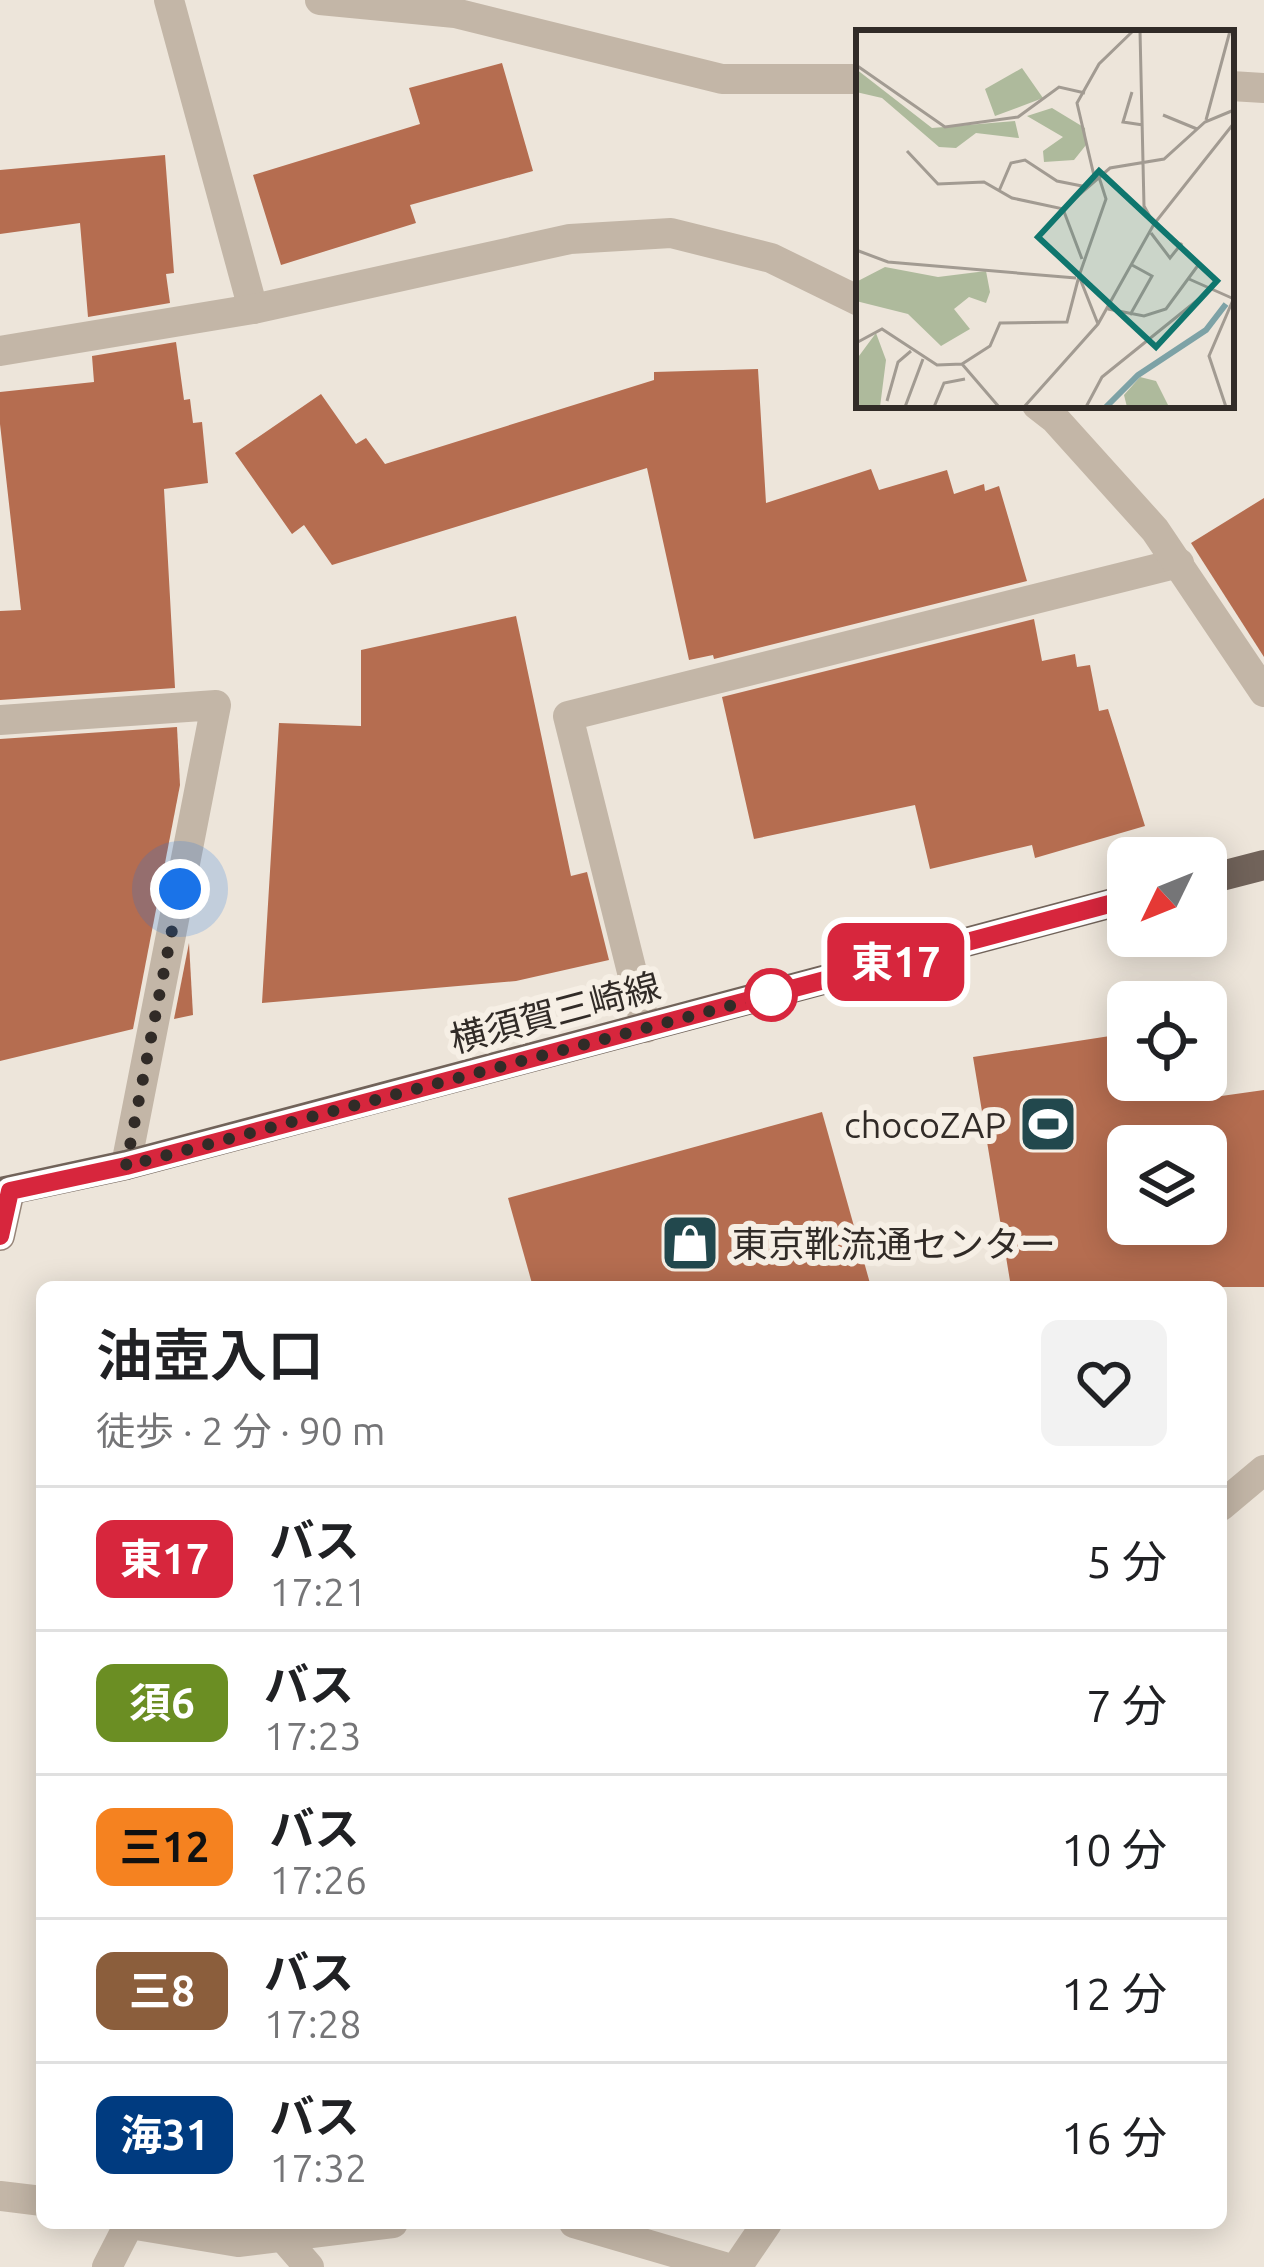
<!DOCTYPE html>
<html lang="ja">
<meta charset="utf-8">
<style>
:root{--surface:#fff;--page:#f2f2f2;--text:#202124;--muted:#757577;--line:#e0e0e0}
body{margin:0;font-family:Ubuntu,"Noto Sans JP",sans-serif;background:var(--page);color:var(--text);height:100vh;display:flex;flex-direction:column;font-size:45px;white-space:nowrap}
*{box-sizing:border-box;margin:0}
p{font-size:39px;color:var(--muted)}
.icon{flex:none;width:66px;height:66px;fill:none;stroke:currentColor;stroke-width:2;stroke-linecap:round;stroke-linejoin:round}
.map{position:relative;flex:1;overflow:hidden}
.details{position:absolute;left:36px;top:1281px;width:1191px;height:948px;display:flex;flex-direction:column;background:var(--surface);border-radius:18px;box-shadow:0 6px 30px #0003}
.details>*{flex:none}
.badge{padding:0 24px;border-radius:18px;font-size:42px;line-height:78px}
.needle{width:78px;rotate:227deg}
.fabs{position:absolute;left:1107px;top:837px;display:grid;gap:24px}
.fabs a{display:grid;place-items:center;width:120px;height:120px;border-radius:18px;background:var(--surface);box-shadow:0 6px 30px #0003;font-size:60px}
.you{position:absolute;width:60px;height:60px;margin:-30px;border:9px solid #fff;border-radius:50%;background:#1a73e8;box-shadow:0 0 0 18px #1a73e833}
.map>.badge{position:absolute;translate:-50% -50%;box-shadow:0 0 0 6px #fff}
.round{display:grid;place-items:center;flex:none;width:126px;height:126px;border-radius:18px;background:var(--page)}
.head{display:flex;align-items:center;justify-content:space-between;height:204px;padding:0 60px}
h1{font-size:57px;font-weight:600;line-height:90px}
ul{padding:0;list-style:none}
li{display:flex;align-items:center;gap:36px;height:144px;padding:0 60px;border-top:3px solid var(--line)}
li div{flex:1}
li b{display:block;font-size:45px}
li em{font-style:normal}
li .badge{min-width:132px;font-weight:700;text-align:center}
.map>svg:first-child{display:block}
.building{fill:#b56d50;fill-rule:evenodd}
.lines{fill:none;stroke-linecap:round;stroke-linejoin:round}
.service{stroke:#c3b6a7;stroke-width:30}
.minor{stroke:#c3b6a7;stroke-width:30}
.secondary{stroke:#978579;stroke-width:30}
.primary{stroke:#71635a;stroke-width:30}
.line-casing{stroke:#fff;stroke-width:27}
.line{stroke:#d7263d;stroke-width:18}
.walk{stroke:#312b27;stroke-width:12;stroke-dasharray:0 21.6}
.stop-dot{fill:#fff;stroke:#d7263d;stroke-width:6}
.labels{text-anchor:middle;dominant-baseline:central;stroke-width:12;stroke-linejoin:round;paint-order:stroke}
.street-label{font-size:36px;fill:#312b27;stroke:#f6efe5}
.poi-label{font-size:36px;fill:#312b27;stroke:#f6efe5;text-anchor:end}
.inset-river{fill:none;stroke:#7da2a6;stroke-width:6}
.inset-road{fill:none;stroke:#a29b92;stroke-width:3}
.view{fill:#0f766e;fill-opacity:0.15;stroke:#0f766e;stroke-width:6}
.inset-edge{fill:none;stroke:#312b27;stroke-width:6}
</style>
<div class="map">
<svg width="1264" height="2267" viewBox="0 0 1264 2267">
<rect width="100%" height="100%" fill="#ede5da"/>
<!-- building -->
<g class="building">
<path d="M502 63 533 171 410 205 416 223 281 265 253 175 420 124 409 88Z"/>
<path d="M165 155 174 273 166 274 170 303 88 317 80 223 0 234V170Z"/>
<path d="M176 342 184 400 190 399 193 423 202 422 208 483 164 489 175 688 0 700V611L21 610 0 424V392L94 382 92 356Z"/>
<path d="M758 369 766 503 871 469 879 490 947 470 954 494 984 484 985 491 999 486 1027 581 714 659 713 655 689 660 647 468 332 565 304 525 292 534 235 453 321 394 356 444 366 438 385 464 654 380V372Z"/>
<path d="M1264 498V657L1191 543Z"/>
<path d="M516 616 571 876 587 872 609 960 516 981 262 1003 279 723 361 726V650Z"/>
<path d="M1034 619 1042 661 1075 654 1077 667 1090 665 1099 711 1108 709 1145 826 1035 858 1032 845 930 869 915 805 754 839 722 697Z"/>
<path d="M177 727 180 785 133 1029 0 1061V739Z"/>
<path d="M189 943 193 1015 174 1019Z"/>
<path d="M1110 1036 1120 1096 1198 1084 1200 1099 1264 1090V1287H1011L973 1057ZM1128 1146H1206V1224H1128Z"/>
<path d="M822 1112 871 1287H533L508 1198Z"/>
</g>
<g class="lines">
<!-- service -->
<g class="service">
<path d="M0 720 216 705 126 1165"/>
<path d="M646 1028 568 716 1179 563"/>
</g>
<!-- minor -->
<g class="minor">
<path d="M169 0 253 309"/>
<path d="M320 0 455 13 722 79H859"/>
<path d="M1231 86 1264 88"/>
<path d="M0 351 253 309 570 239 671 233 771 258 859 301"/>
<path d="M1037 405 1055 419 1155 530 1264 692"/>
<path d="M1221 1506 1264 1470"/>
<path d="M0 2196 42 2201"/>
<path d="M124 2223 238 2242 393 2223"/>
<path d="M574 2223 724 2267"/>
<path d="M283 2237 309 2267"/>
<path d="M107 2267 129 2224"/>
<path d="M737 2267 767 2223"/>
</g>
<!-- secondary -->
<path class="secondary" d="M0 1236 10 1191"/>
<!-- primary -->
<g class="primary">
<path d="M1206 880 1264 865"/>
<path d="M0 1192 126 1165 1128 899"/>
</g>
</g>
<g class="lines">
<!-- line casing -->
<g class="line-casing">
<path id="line" d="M0 1236 10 1191 126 1166 368 1102 1128 899"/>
</g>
<!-- line -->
<use href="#line" class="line"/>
<!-- walk -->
<path class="walk" d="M180 889 126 1166 778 993 771 995"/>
</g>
<!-- icons -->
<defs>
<g id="stadium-square" transform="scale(3)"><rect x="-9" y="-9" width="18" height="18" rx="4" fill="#22484d" stroke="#f6efe5"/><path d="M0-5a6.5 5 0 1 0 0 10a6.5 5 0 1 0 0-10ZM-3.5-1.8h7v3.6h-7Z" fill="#fff"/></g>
<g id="shop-square" transform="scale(3)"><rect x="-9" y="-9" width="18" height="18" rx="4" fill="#22484d" stroke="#f6efe5"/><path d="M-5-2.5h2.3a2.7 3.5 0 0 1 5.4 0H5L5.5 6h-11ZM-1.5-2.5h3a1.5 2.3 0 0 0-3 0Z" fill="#fff"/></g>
</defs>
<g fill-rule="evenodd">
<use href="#stadium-square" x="1048" y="1124"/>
<use href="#shop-square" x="690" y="1243"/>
</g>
<!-- markers -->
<circle class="stop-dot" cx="771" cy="995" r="24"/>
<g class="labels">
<!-- street labels -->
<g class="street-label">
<text transform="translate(555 1012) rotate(-15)">横須賀三崎線</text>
</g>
<!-- poi labels -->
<g class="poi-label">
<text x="1006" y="1124">chocoZAP</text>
<text x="732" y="1243" text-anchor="start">東京靴流通センター</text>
</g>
</g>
<!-- overview -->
<g transform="translate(856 30)">
<rect width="378" height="378" fill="#ede5da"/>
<path d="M166 38 187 68 139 86 129 59ZM0 39 76 98 159 91 163 108 120 103 100 118 83 117 26 68 0 62ZM196 78 229 98 230 115 218 130 188 132 187 121 207 107 171 86ZM29 237 82 247 130 241 134 262 130 273 113 267 98 279 114 299 85 316 52 284 0 271V252ZM20 303 30 330 24 377H0V330ZM284 347 300 351 313 377H271L268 365Z" fill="#aeba9c"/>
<path class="inset-river" d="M250 377 282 345 350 300 370 274"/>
<path class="inset-road" d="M284 1 288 176 298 194M0 35 89 97 162 87 203 57 229 63M276 62 267 92 287 95M307 85 341 99M350 90 374 1M51 121 82 154 128 152 156 168 207 179 254 138 308 129 349 92 378 80M239 150 221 73 243 34 277 1M143 161 155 133 169 130 201 151 231 157M207 179 226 229M295 203 314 228 326 213M0 220 32 232 220 248M333 249 378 269M252 279 288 286 310 279 343 234M274 285 296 246 276 235M242 294 223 246 250 169 243 147M0 313 26 299 81 335 106 334 134 316 144 293 211 292 223 246M106 334 143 377M31 371 42 332 55 321M49 377 67 329M78 377 88 353 109 349M168 377 242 294 298 194 378 93M230 377 246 347 354 260M370 377 353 326 377 270"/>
<path class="view" d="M243 141 361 251 300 317 182 207Z"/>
<rect width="378" height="378" class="inset-edge"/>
</g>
</svg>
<div class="fabs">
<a><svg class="needle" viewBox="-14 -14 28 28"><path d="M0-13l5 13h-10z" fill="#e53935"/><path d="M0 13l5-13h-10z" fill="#757577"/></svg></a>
<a><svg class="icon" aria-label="locate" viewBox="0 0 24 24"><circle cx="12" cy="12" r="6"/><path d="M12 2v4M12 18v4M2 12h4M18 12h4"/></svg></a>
<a><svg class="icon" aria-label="layers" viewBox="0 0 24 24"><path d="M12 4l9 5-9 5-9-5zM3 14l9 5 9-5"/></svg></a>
</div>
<div class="you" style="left:180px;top:889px"></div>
<b class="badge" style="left:896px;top:962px;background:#d7263d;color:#fff">東17</b>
<section class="details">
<div class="head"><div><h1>油壺入口</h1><p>徒歩 · 2 分 · 90 m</p></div><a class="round"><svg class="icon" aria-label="heart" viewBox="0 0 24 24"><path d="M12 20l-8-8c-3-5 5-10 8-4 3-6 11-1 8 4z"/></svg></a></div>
<ul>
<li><span class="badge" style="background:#d7263d;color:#fff">東17</span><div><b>バス</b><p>17:21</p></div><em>5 分</em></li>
<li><span class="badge" style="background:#6b8e23;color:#fff">須6</span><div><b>バス</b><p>17:23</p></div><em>7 分</em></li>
<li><span class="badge" style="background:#f58220;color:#111">三12</span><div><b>バス</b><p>17:26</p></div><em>10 分</em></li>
<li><span class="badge" style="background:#8b5e3c;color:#fff">三8</span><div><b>バス</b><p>17:28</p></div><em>12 分</em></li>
<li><span class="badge" style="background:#003b80;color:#fff">海31</span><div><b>バス</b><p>17:32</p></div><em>16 分</em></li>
</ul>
</section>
</div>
